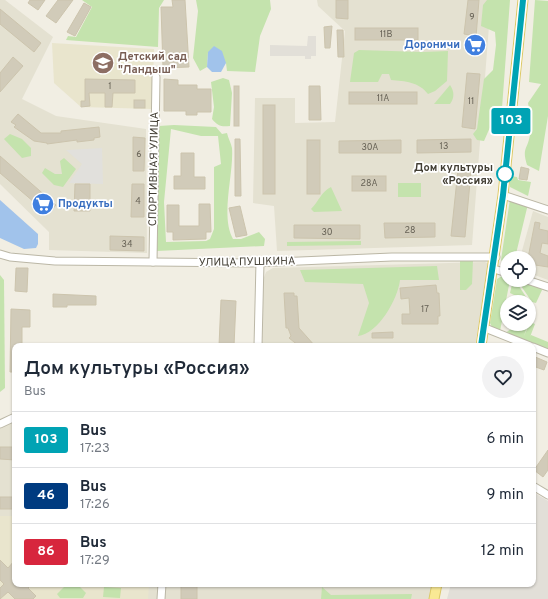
<!DOCTYPE html>
<meta charset="utf-8">
<style>
:root{--surface:#fff;--page:#f2f2f3;--text:#1f2937;--muted:#747a83;--line:#e0e1e3}
body{margin:0;font-family:Overpass,sans-serif;background:var(--page);color:var(--text);height:100vh;display:flex;flex-direction:column;font-size:15px;white-space:nowrap}
*{box-sizing:border-box;margin:0}
p{font-size:13px;color:var(--muted)}
.icon{flex:none;width:22px;height:22px;fill:none;stroke:currentColor;stroke-width:2;stroke-linecap:round;stroke-linejoin:round}
.map{position:relative;flex:1;overflow:hidden}
.sheet{position:absolute;left:12px;top:343px;width:524px;height:244px;display:flex;flex-direction:column;background:var(--surface);border-radius:8px;box-shadow:0 1px 3px #0004}
.sheet>*{flex:none}
.badge{padding:0 8px;border-radius:3px;font-size:14px;line-height:26px}
.fabs{position:absolute;left:500px;top:251px;display:grid;gap:8px}
.fabs a{display:grid;place-items:center;width:36px;height:36px;border-radius:50%;background:var(--surface);box-shadow:0 1px 3px #0004;font-size:20px}
.map>.badge{position:absolute;translate:-50% -50%;box-shadow:0 0 0 2px #fff}
.round{display:grid;place-items:center;flex:none;width:42px;height:42px;border-radius:21px;background:var(--page)}
.headline{display:flex;align-items:center;justify-content:space-between;height:68px;padding:0 12px}
h1{font-size:19px;font-weight:600;line-height:30px}
ul{padding:0;list-style:none}
li{display:flex;align-items:center;gap:12px;height:56px;padding:0 12px;border-top:1px solid var(--line)}
li div{flex:1}
li b{display:block;font-size:15px}
li em{font-style:normal}
li .badge{min-width:44px;font-weight:700;text-align:center}
.map>svg:first-child{display:block}
.residential{fill:#e4e1d1}
.industrial{fill:#e2dfd8}
.education{fill:#e9e5cd}
.green{fill:#c4e3ad;fill-rule:evenodd}
.parking{fill:#e1e0dc}
.water{fill:#a1c3eb}
.building{fill:#d1cbb9;stroke:#ccc4ad}
.lines{fill:none;stroke-linecap:round;stroke-linejoin:round}
.minor-casing{stroke:#bbb7a6;stroke-width:9}
.major-casing{stroke:#dcc865;stroke-width:11}
.minor{stroke:#fff;stroke-width:7}
.major{stroke:#f9e994;stroke-width:9}
.line-casing{stroke:#fff;stroke-width:9}
.line{stroke:#00a3b4;stroke-width:6}
.stop-dot{fill:#fff;stroke:#00a3b4;stroke-width:2}
.labels{text-anchor:middle;dominant-baseline:central;stroke-width:3.5;stroke-linejoin:round;paint-order:stroke}
.number-label{font-size:9px;fill:#666155}
.shop-label{font-size:11px;font-weight:bold;fill:#366cbe;stroke:#fff;text-anchor:end}
.education-label{font-size:11px;font-weight:bold;fill:#785e54;stroke:#fff;text-anchor:start}
.stop-label{font-size:11px;font-weight:bold;fill:#423e34;stroke:#fff;text-anchor:end}
.street-label{font-size:11px;fill:#423e34;stroke:#fff}
</style>
<div class="map">
<svg width="548" height="599" viewBox="0 0 548 599">
<rect width="100%" height="100%" fill="#f1eee3"/>
<!-- residential -->
<g class="residential">
<path d="M0 0H5L53 37 22 99 56 116 146 129 147 253 49 250V232L0 184Z"/>
<path d="M317 0H491L472 245 277 251 274 206 253 203 255 98H295V123L335 122 345 31 318 6Z"/>
<path d="M533 211 548 217V280L529 273V258H520Z"/>
<path d="M485 262 489 264 475 346H262L263 280 266 272 273 268Z"/>
<path d="M15 422V584H158L157 599H0V428Z"/>
<path d="M163 584H432L429 599H162Z"/>
</g>
<!-- industrial -->
<g class="industrial">
<path d="M308 36H316V56H311V59H305V56H270V45L307 46Z"/>
<path d="M533 492 548 501V599H447L451 584H533Z"/>
</g>
<!-- education -->
<g class="education">
<path d="M52 43 154 49 152 109 81 107 54 83Z"/>
<path d="M0 516H15V584H149L148 599H0Z"/>
</g>
<!-- green -->
<g class="green">
<path d="M82 0H164L159 8 158 47 66 40 68 36 76 37 92 7Z"/>
<path d="M196 0H270L271 9 260 36 255 72 227 71 226 63 208 52 207 67 200 71 193 58 198 11Z"/>
<path d="M487 0H510L502 108 495 116 484 141 477 140 473 134 477 129 484 79 493 70 496 45 495 32 481 26 483 5Z"/>
<path d="M535 0 548 1V116L539 171 527 165C522 147 527 151 530 135 532 124 530 114 528 103L541 84 529 82Z"/>
<path d="M359 50 423 52 448 51 447 81 435 91 428 94C419 82 405 81 391 80L389 74H382L378 82H350L354 53Z"/>
<path d="M223 78 229 80 232 93 230 126C221 127 218 126 212 119L214 107 211 82Z"/>
<path d="M450 85C454 91 455 97 450 104H434Z"/>
<path d="M174 125 216 127 222 134 227 133C228 138 231 143 232 148 234 174 220 216 233 239H241L259 232 265 239 264 246 157 251 159 126ZM171 129 201 136H218L221 164 214 167V229L210 239 206 241 166 242 164 202Z"/>
<path d="M10 134 22 139 31 148V156L22 158 4 139Z"/>
<path d="M64 158 76 169 63 187 54 185 42 173 45 168 55 174H62L60 161Z"/>
<path d="M510 176 517 177 518 180 531 182 528 196 510 187Z"/>
<rect x="398" y="183" width="23" height="14"/>
<path d="M331 187 342 211 314 212 311 209C319 201 321 192 331 187Z"/>
<path d="M510 199 528 204 515 258H507V266L501 260Z"/>
<path d="M361 241V245L287 246V242Z"/>
<path d="M473 260 472 284 466 290H460V261Z"/>
<path d="M437 266 439 280H400C398 299 378 334 358 336L369 303 363 284 305 282 300 270Z"/>
<path d="M0 275 4 280 5 388 0 392Z"/>
<path d="M502 276H507V280H510L500 331 492 327 490 323 497 279Z"/>
<path d="M513 280H515L530 303 510 293Z"/>
<path d="M517 280 541 288 542 290 536 303 532 302Z"/>
<path d="M530 322 535 324 530 337 531 335 548 342V349L505 333 519 324H528L524 336Z"/>
<path d="M67 584H77L86 593 83 598H60L57 594Z"/>
<path d="M104 587 121 588 120 598 103 597Z"/>
<path d="M322 587 331 595 412 594 411 599H321Z"/>
</g>
<!-- parking -->
<path class="parking" d="M102 148 103 184 69 183 82 164 66 150Z"/>
<!-- water -->
<g class="water">
<path d="M214 46 222 51 226 63 221 72H212L207 67 208 52Z"/>
<path d="M0 200 38 234V244L36 248 24 249 0 238Z"/>
</g>
<!-- building -->
<g class="building">
<path d="M30 0H45L38 10 28 3Z"/>
<path d="M58 0H73L56 23 46 16Z"/>
<path d="M172 0H185L189 67 163 68 161 7H173Z"/>
<path d="M336 0H348V19L336 18Z"/>
<path d="M468 0H479L476 37 482 38 480 54 468 53 470 35 464 34Z"/>
<path d="M84 3 91 7 75 36 67 32Z"/>
<path d="M0 9 41 43 34 52 0 24Z"/>
<path d="M332 26 330 48H325L324 27Z"/>
<rect x="355" y="28" width="63" height="12"/>
<path d="M337 30H343L344 57H338Z"/>
<path d="M13 57 23 66 0 92V73Z"/>
<path d="M467 73 480 74 475 129 462 127Z"/>
<path d="M85 79 135 80V93H113L112 107H105V93H89L90 106 81 107V101H85Z"/>
<path d="M164 79 178 80V85H197V89H211V112H197V115H186V111H164Z"/>
<rect x="234" y="86" width="5" height="40"/>
<path d="M309 86H320L321 120H309Z"/>
<rect x="349" y="92" width="68" height="12"/>
<rect x="134" y="100" width="11" height="8"/>
<rect x="263" y="105" width="12" height="89"/>
<path d="M18 114 41 133H61V131L99 127 100 137 94 138V140L77 142V140L47 144V143L34 141 14 127 16 125 11 122Z"/>
<path d="M133 137 145 138 144 171H133Z"/>
<path d="M235 139H240L241 196H235Z"/>
<path d="M471 139V152L417 153V140Z"/>
<rect x="307" y="140" width="13" height="54"/>
<path d="M401 140V153H339V141Z"/>
<path d="M181 153H194V177H205V189H174V176H181Z"/>
<path d="M0 156 56 205 48 214 0 173Z"/>
<path d="M521 167 529 169 527 180 519 179Z"/>
<path d="M458 170 471 171 465 237 451 236Z"/>
<rect x="352" y="176" width="34" height="15"/>
<path d="M75 184H90V211H74Z"/>
<path d="M132 184H144V217H131Z"/>
<path d="M199 204H210L211 232H206V239L173 240V232H167V205H179V226H199Z"/>
<path d="M240 206 247 235 236 237 229 208Z"/>
<path d="M535 222 540 223 539 229 548 231V244L542 243 540 253 548 256V267L529 264 528 258Z"/>
<path d="M384 223H435V237L385 238Z"/>
<path d="M294 225H360V239L294 238Z"/>
<path d="M110 236 144 237V251L110 250Z"/>
<path d="M16 268H28L27 292 15 291Z"/>
<path d="M436 285 437 293H439L440 316H438V324H402V314H410L409 298 401 299 400 288Z"/>
<path d="M284 293H294V296H297L299 328 315 346H299L289 338 291 336 288 328H286Z"/>
<path d="M53 294 96 296V305H67V307H53Z"/>
<path d="M221 300 236 301 234 346H219Z"/>
<path d="M11 309 30 310V327H22V346H15V372H10Z"/>
<path d="M393 332V338H372V333Z"/>
<path d="M533 356 547 362 544 370 533 366Z"/>
<path d="M0 447H14L15 460 0 459Z"/>
<path d="M548 450V470L543 477 534 470Z"/>
<rect x="0" y="497" width="15" height="12"/>
<path d="M0 560 8 568 15 560V584H32L28 588 36 596 33 599H15L8 592 0 599V588L4 584 0 580Z"/>
<rect x="181" y="584" width="16" height="15"/>
</g>
<g class="lines">
<!-- minor casing -->
<g class="minor-casing">
<g id="minor">
<path d="M503 195 548 210"/>
<path d="M0 254 10 257 55 261 252 263 392 257H496"/>
<path d="M153 262 156 77"/>
<path d="M494 269 507 273"/>
<path d="M527 280 548 287"/>
<path d="M485 328 530 346"/>
<path d="M258 346 260 262"/>
<path d="M533 347 548 353"/>
<path d="M0 424 15 417"/>
<path d="M533 486 548 495"/>
<path d="M161 599 162 584"/>
</g>
</g>
<!-- major casing -->
<g class="major-casing">
<g id="major">
<path d="M481 346 503 195 523 0"/>
<path d="M434 599 437 584"/>
</g>
</g>
<!-- minor -->
<use href="#minor" class="minor"/>
<!-- major -->
<use href="#major" class="major"/>
</g>
<g class="lines">
<!-- line casing -->
<g class="line-casing">
<path id="line" d="M481 346 503 195 523 0"/>
</g>
<!-- line -->
<use href="#line" class="line"/>
</g>
<!-- icons -->
<defs>
<g id="supermarket-disc" transform="scale(1.15)"><circle r="9.5" fill="#3f7fe0" stroke="#fff"/><path d="M-6-5.5h2.5l.6 2H6L4.5 2H-2.5L-4.4-4H-6ZM-1.5 3.2a1.3 1.3 0 1 0 .1 0ZM3 3.2a1.3 1.3 0 1 0 .1 0Z" fill="#fff"/></g>
<g id="school-disc" transform="scale(1.15)"><circle r="9.5" fill="#8d6e63" stroke="#fff"/><path d="M0-5L7-2L0 1L-7-2ZM-4 1L0 2.5L4 1V4Q0 6-4 4Z" fill="#fff"/></g>
</defs>
<g fill-rule="evenodd">
<use href="#supermarket-disc" x="475" y="45"/>
<use href="#school-disc" x="103" y="63"/>
<use href="#supermarket-disc" x="43" y="204"/>
</g>
<!-- markers -->
<circle class="stop-dot" cx="505" cy="174" r="8"/>
<g class="labels">
<!-- number labels -->
<g class="number-label">
<text x="472" y="17">9</text>
<text x="386" y="34">11В</text>
<text x="110" y="86">1</text>
<text x="383" y="98">11А</text>
<text x="471" y="101">11</text>
<text x="444" y="146">13</text>
<text x="370" y="147">30А</text>
<text x="139" y="154">6</text>
<text x="369" y="183">28А</text>
<text x="138" y="201">4</text>
<text x="410" y="230">28</text>
<text x="327" y="232">30</text>
<text x="127" y="244">34</text>
<text x="425" y="309">17</text>
</g>
<!-- shop labels -->
<g class="shop-label">
<text x="460" y="45">Дороничи</text>
<text x="58" y="204" text-anchor="start">Продукты</text>
</g>
<!-- education labels -->
<g class="education-label">
<text x="118" y="57">Детский сад<tspan x="118" dy="13">"Ландыш"</tspan></text>
</g>
<!-- stop labels -->
<g class="stop-label">
<text x="493" y="168">Дом культуры<tspan x="493" dy="13">«Россия»</tspan></text>
</g>
<!-- street labels -->
<g class="street-label">
<text transform="translate(154 169) rotate(-89)">СПОРТИВНАЯ УЛИЦА</text>
<text transform="translate(247 262) rotate(-1)">УЛИЦА ПУШКИНА</text>
</g>
</g>
</svg>
<div class="fabs">
<a><svg class="icon" aria-label="locate" viewBox="0 0 24 24"><circle cx="12" cy="12" r="6"/><path d="M12 2v4M12 18v4M2 12h4M18 12h4"/></svg></a>
<a><svg class="icon" aria-label="layers" viewBox="0 0 24 24"><path d="M12 4l9 5-9 5-9-5zM3 14l9 5 9-5"/></svg></a>
</div>
<b class="badge" style="left:511px;top:121px;background:#00a3b4;color:#fff">103</b>
<section class="sheet">
<div class="headline"><div><h1>Дом культуры «Россия»</h1><p>Bus</p></div><a class="round"><svg class="icon" aria-label="heart" viewBox="0 0 24 24"><path d="M12 20l-8-8c-3-5 5-10 8-4 3-6 11-1 8 4z"/></svg></a></div>
<ul>
<li><span class="badge" style="background:#00a3b4;color:#fff">103</span><div><b>Bus</b><p>17:23</p></div><em>6 min</em></li>
<li><span class="badge" style="background:#003b80;color:#fff">46</span><div><b>Bus</b><p>17:26</p></div><em>9 min</em></li>
<li><span class="badge" style="background:#d7263d;color:#fff">86</span><div><b>Bus</b><p>17:29</p></div><em>12 min</em></li>
</ul>
</section>
</div>
